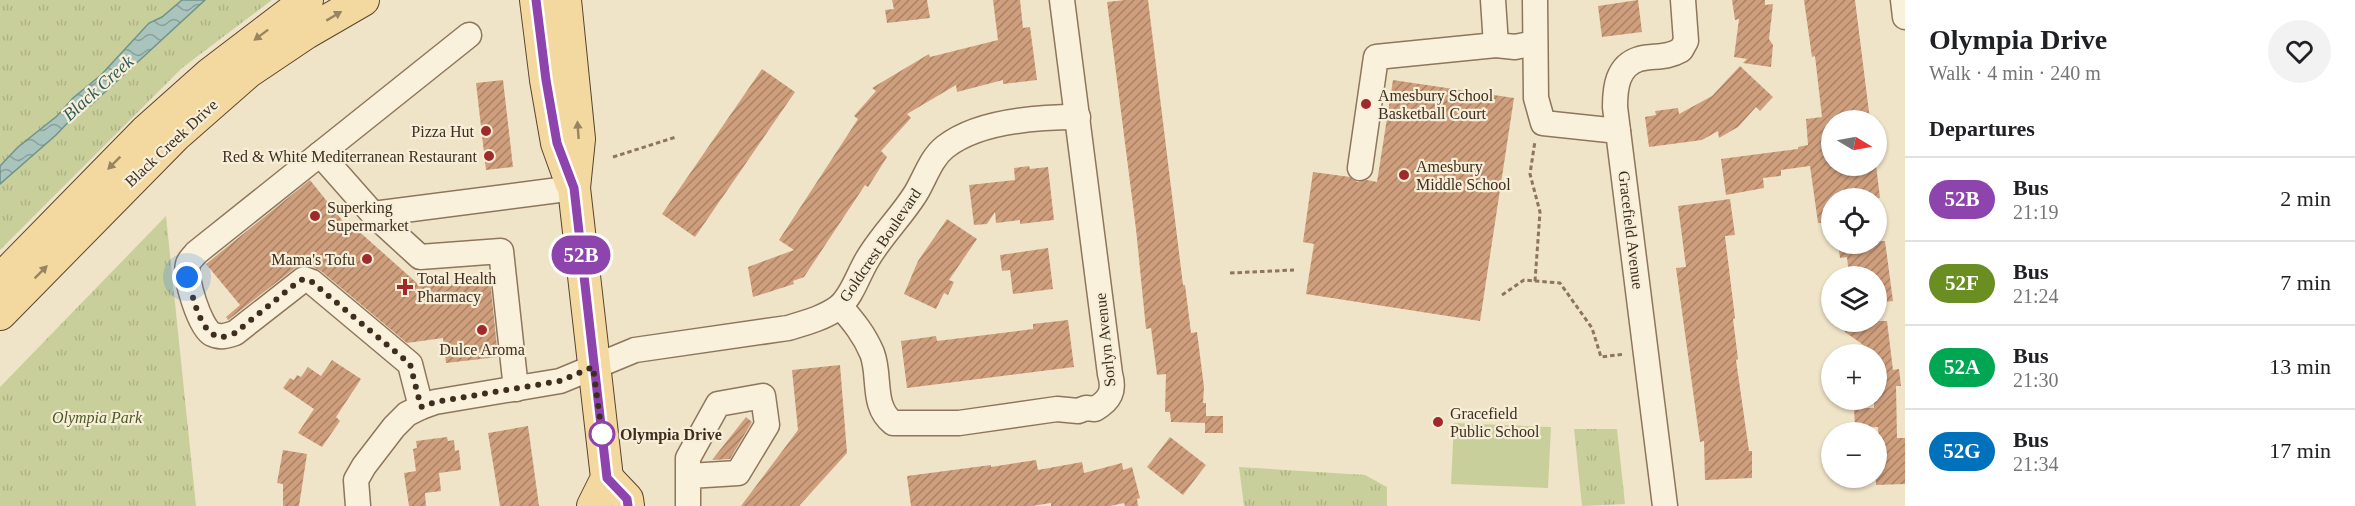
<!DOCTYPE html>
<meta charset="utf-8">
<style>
:root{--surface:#fff;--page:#f2f2f2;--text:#202124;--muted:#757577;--line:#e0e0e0}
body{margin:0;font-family:Georgia,serif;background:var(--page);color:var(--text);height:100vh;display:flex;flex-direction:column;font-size:22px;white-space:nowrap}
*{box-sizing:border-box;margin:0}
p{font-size:20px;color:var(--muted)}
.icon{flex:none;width:33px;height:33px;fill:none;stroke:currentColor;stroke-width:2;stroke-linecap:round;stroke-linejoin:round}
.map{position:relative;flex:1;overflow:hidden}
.sheet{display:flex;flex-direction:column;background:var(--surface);width:450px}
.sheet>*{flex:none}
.badge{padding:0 12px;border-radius:20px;font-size:21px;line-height:39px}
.needle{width:39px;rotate:100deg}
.fabs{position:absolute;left:1821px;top:110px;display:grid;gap:12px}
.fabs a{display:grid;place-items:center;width:66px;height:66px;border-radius:50%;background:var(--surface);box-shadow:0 2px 4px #0004;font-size:30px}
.you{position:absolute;width:30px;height:30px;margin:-15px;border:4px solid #fff;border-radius:50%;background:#1a73e8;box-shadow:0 0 0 9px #1a73e833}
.map>.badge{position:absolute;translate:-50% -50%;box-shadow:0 0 0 3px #fff}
h2{padding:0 24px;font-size:22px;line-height:54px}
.round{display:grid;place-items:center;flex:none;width:63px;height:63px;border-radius:32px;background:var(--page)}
.head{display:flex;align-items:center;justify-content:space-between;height:102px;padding:0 24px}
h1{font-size:28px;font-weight:800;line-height:45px}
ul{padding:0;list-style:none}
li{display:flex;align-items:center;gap:18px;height:84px;padding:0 24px;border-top:2px solid var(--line)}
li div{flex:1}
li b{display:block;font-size:22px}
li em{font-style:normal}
li .badge{min-width:66px;font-weight:700;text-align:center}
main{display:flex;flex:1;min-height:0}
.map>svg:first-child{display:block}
.park{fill:url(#park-tufts)}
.pitch{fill:#c9cf9b}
.water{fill:url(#water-waves);stroke:#6f938a;stroke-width:1.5}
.building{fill:url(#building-hatch)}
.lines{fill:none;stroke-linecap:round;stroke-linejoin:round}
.minor-casing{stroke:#8d765c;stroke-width:27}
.major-casing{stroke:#5b4430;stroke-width:34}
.path{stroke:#8d765c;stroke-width:3;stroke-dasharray:4.5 3;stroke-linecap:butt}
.minor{stroke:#faf1dc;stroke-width:24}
.major{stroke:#f3d9a0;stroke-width:32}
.oneway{fill:#988460}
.line-casing{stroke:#fff;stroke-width:14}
.line{stroke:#8e44ad;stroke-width:9}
.walk{stroke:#3d2e20;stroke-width:6;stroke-dasharray:0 10.8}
.poi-dot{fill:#9e2a2b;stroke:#f7eed8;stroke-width:2}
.stop-dot{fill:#fff;stroke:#8e44ad;stroke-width:3}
.labels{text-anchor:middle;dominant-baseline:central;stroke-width:4.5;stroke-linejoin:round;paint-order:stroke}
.poi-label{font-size:16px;fill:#3d2e20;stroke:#f7eed8;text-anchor:start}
.street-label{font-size:16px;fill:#3d2e20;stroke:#f7eed8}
.park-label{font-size:16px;font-style:italic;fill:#4d5a26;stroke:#f7eed8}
.stop-label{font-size:16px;font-weight:bold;fill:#3d2e20;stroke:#f7eed8;text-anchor:start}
.water-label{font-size:18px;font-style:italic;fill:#2f5d5a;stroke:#f7eed8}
</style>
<main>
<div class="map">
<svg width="1905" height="506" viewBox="0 0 1905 506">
<defs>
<pattern id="park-tufts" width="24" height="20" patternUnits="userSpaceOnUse" patternTransform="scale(1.5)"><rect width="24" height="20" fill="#c9cf9b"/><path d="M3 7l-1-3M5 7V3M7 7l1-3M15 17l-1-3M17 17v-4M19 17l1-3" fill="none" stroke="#aeb285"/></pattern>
<pattern id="water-waves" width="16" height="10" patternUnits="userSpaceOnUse" patternTransform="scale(1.5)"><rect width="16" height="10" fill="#a9c4bc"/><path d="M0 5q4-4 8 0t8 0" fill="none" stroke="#8ba098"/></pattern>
<pattern id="building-hatch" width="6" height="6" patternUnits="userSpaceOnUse" patternTransform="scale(1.5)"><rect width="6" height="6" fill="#cf9f7d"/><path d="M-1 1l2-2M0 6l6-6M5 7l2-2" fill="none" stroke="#a98266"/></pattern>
</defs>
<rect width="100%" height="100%" fill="#f0e4c8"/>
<!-- park -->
<g class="park">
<path d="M0 0H272L182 68 0 250Z"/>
<path d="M166 216 196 506H0V387Z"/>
<path d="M1574 429H1617L1625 504 1582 506Z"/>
<path d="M1239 467 1365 475 1387 487V506H1244Z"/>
</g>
<!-- pitch -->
<path class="pitch" d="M1454 423 1551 427 1548 488 1451 484Z"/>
<!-- water -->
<path class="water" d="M182 0H205L91 105 77 113 56 135 0 184V166L18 147 57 116 73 98 101 75 149 23 162 17Z"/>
<!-- building -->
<g class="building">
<path d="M892 0H927L930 18 887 23 885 10 894 9Z"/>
<path d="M993 0H1020L1023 28 1030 27 1037 80 1003 84V80L957 92 956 85 907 114 911 118 881 151 887 157 868 187 865 185 804 277 793 281 794 284 753 297 748 267 794 250 779 240 858 119 854 116 876 91 872 88 929 54 930 57 998 40Z"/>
<path d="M1125 0H1148L1183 285H1185L1191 333 1197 332 1204 387 1203 403H1206V416H1223V433H1205V423L1171 422 1170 412H1165L1166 374 1157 375 1151 328 1146 329 1136 229 1107 2Z"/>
<path d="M1638 0 1642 32 1602 37 1598 6Z"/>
<path d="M1732 0H1765V5L1773 4 1769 39 1773 45 1771 67 1743 63 1747 59 1734 57 1739 19 1735 20Z"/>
<path d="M1804 0H1855L1870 120H1832V165H1876L1880 198H1832V222L1818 223 1810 166 1781 170V176L1763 178 1764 188 1726 195 1721 159 1798 149V147L1808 145 1806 119 1822 117 1815 56 1812 57Z"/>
<path d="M1740 66 1773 97 1760 111 1756 107 1738 127 1719 138 1718 131 1702 140 1649 147 1645 117 1656 115 1655 111 1678 108 1679 114 1712 96Z"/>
<path d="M762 69 795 92 695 237 662 214Z"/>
<path d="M503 80 513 167 486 170 476 83Z"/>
<path d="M1393 80 1514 98 1480 321 1306 294 1314 244 1303 242 1313 172 1350 177 1357 182 1367 180 1377 182Z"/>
<path d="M1029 166 1030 169 1048 167 1054 220 1020 224V220L996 223 995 212 987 224 974 225 969 185 1015 180 1014 168Z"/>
<path d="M310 180 350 230 354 227 418 284 437 281V285L490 279 498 357 446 363 443 338 407 343 321 271 309 265 295 268 228 320 226 317 240 305 206 264Z"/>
<path d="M1730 199 1735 235 1725 236 1735 318 1733 319 1738 359 1736 360 1749 451H1752V478L1705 480 1704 441 1700 442 1676 268 1686 267 1678 206Z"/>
<path d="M947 219 977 239 949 280 954 282 948 295 944 293 936 309 904 294 918 261Z"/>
<path d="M1885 241 1893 301 1876 303V276H1849L1847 257 1840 258 1838 243Z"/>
<path d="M1048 248 1053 289 1013 294 1010 270 1002 271 1000 255Z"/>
<path d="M1068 320 1074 367 907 388 901 341 936 336 937 341 1033 329V324Z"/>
<path d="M1849 321H1887L1893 370 1899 369 1901 386H1896L1897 438H1905V484L1876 485V462H1879L1878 427 1855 428 1854 408H1874V399H1876V354L1845 332 1844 327Z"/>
<path d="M332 360 361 379 336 417 340 421 322 447 298 433 314 409 283 388 290 378 294 380 297 375 301 377 308 367 321 376Z"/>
<path d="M840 365 847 453 799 506H741L798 430 792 370Z"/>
<path d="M746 417 752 422 730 459 712 460Z"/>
<path d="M528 426 539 506H500L488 433Z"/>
<path d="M447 437 448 441 454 440 455 451 459 450 461 470 439 473 441 491 425 493 426 506H409L404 473 416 471 413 449 417 448 416 441Z"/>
<path d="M1170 437 1206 465 1183 495 1147 467Z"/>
<path d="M283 450 307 454 299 506H283V484L277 483Z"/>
<path d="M1036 460 1038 470 1082 462 1084 473 1122 463 1123 470 1132 467 1140 498 1137 499 1138 506H1125L1124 503 1110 506H1051V503L1032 506H911L907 476 991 465V467Z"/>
</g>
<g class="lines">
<!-- minor casing -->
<g class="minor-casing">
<g id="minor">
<path d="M1493 0 1496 45 1515 47 1535 43"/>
<path d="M1535 0 1536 98 1543 123 1618 131"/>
<path d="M1903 0 1905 17"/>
<path d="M469 35 320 154 373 214 420 257 501 251 516 389"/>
<path d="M320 154 196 253C194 256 189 260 188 264 184 277 200 328 212 334 220 338 226 336 235 333L304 279 312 282 410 364 421 407"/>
<path d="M1360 168 1376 57 1496 45"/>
<path d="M373 214 574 188"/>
<path d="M840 306C853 321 864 334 872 353 881 376 871 406 893 423H959L1057 409 1078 411 1086 408 1095 409C1110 400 1115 391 1110 374L1062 0"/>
<path d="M358 506 356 480 364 466 394 427 407 414 421 407 435 402 560 381 635 350 788 328C805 323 824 318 839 307 852 296 858 275 867 260 881 236 901 217 916 193 925 178 931 158 945 147 978 121 1038 117 1078 117"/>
<path d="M688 506V458L718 404 763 396 767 425 738 473 689 476"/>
<path d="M1665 506 1615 107C1615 88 1617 66 1639 59 1654 55 1665 59 1681 50L1686 41 1683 0"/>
</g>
</g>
<!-- major casing -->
<g class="major-casing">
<g id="major">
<path d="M536 0 546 80 557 143 571 182"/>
<path d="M565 0 579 139 574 188 607 478 593 506"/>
<path d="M0 280 146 131 210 74 307 0"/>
<path d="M0 314 175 136 248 72 306 33 363 0"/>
<path d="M607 478 627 499 628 506"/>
</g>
</g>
<!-- path -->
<g class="path">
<path d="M613 157 676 137"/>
<path d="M1230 273 1294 270"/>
<path d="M1535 281 1540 212 1530 174 1535 141"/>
<path d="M1502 295 1524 280 1560 283 1592 328 1601 357 1625 354"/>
</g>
<!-- minor -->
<use href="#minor" class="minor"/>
<!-- major -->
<use href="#major" class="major"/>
</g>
<!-- one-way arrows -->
<defs><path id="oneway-solid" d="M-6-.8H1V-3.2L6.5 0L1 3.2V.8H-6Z" transform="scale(1.5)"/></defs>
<g class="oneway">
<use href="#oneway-solid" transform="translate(334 16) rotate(-31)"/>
<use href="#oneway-solid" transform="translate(261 35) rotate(143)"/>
<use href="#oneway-solid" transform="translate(578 130) rotate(-94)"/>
<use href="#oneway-solid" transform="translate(114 163) rotate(135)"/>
<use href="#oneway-solid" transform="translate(41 272) rotate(-45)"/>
</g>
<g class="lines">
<!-- line casing -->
<g class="line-casing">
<path id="line" d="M536 0 546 80 557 143 574 188 607 478 627 499 628 506"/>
</g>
<!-- line -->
<use href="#line" class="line"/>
<!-- walk -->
<path class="walk" d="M187 277C193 294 199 335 221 337 225 337 231 335 235 333L299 281 304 279 312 282 410 364 421 407 435 402 560 381 593 367 602 434"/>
</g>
<!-- markers -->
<g class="poi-dot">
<circle cx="1366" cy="104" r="6"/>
<circle cx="486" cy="131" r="6"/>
<circle cx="489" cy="156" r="6"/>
<circle cx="1404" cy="175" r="6"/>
<circle cx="315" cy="216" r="6"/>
<circle cx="367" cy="259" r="6"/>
<path d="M402 278h6v6h6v6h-6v6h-6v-6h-6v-6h6z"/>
<circle cx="482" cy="330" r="6"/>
<circle cx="1438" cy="422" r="6"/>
</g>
<circle class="stop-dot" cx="602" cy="434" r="12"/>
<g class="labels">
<!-- poi labels -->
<g class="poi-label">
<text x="1378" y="95">Amesbury School<tspan x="1378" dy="18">Basketball Court</tspan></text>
<text x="474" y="131" text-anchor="end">Pizza Hut</text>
<text x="477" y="156" text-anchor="end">Red &amp; White Mediterranean Restaurant</text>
<text x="1416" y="166">Amesbury<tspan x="1416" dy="18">Middle School</tspan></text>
<text x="327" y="207">Superking<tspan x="327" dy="18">Supermarket</tspan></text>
<text x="355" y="259" text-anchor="end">Mama's Tofu</text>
<text x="417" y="278">Total Health<tspan x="417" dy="18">Pharmacy</tspan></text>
<text x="482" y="349" text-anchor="middle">Dulce Aroma</text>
<text x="1450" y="413">Gracefield<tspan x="1450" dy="18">Public School</tspan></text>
</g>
<!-- street labels -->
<g class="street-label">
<text transform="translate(171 143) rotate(-43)">Black Creek Drive</text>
<text transform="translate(1631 230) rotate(83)">Gracefield Avenue</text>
<text transform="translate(880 245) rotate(-56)">Goldcrest Boulevard</text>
<text transform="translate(1105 340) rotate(-96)">Sorlyn Avenue</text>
</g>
<!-- park labels -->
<g class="park-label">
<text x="97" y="417">Olympia Park</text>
</g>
<!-- stop labels -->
<g class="stop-label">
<text x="620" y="434">Olympia Drive</text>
</g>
<!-- water labels -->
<g class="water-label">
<text transform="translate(98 88) rotate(-42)">Black Creek</text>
</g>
</g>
</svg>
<div class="fabs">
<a><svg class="needle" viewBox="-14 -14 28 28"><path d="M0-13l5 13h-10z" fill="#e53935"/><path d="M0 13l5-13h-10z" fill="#757577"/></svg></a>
<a><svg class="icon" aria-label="locate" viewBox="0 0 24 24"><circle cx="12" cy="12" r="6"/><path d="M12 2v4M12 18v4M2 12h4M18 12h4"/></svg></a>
<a><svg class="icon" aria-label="layers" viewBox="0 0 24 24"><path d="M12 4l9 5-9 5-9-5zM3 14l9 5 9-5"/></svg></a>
<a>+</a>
<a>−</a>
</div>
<div class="you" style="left:187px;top:277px"></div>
<b class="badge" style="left:581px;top:255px;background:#8e44ad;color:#fff">52B</b>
</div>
<section class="sheet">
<div class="head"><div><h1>Olympia Drive</h1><p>Walk · 4 min · 240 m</p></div><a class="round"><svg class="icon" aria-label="heart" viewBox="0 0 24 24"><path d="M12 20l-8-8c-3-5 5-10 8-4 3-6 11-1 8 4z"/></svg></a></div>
<h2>Departures</h2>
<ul>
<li><span class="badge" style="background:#8e44ad;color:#fff">52B</span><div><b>Bus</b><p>21:19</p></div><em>2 min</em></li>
<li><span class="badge" style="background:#6b8e23;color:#fff">52F</span><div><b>Bus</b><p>21:24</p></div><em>7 min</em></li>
<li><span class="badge" style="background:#00a651;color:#fff">52A</span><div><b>Bus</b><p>21:30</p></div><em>13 min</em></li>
<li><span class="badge" style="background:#0072bc;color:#fff">52G</span><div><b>Bus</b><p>21:34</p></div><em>17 min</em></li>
</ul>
</section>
</main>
